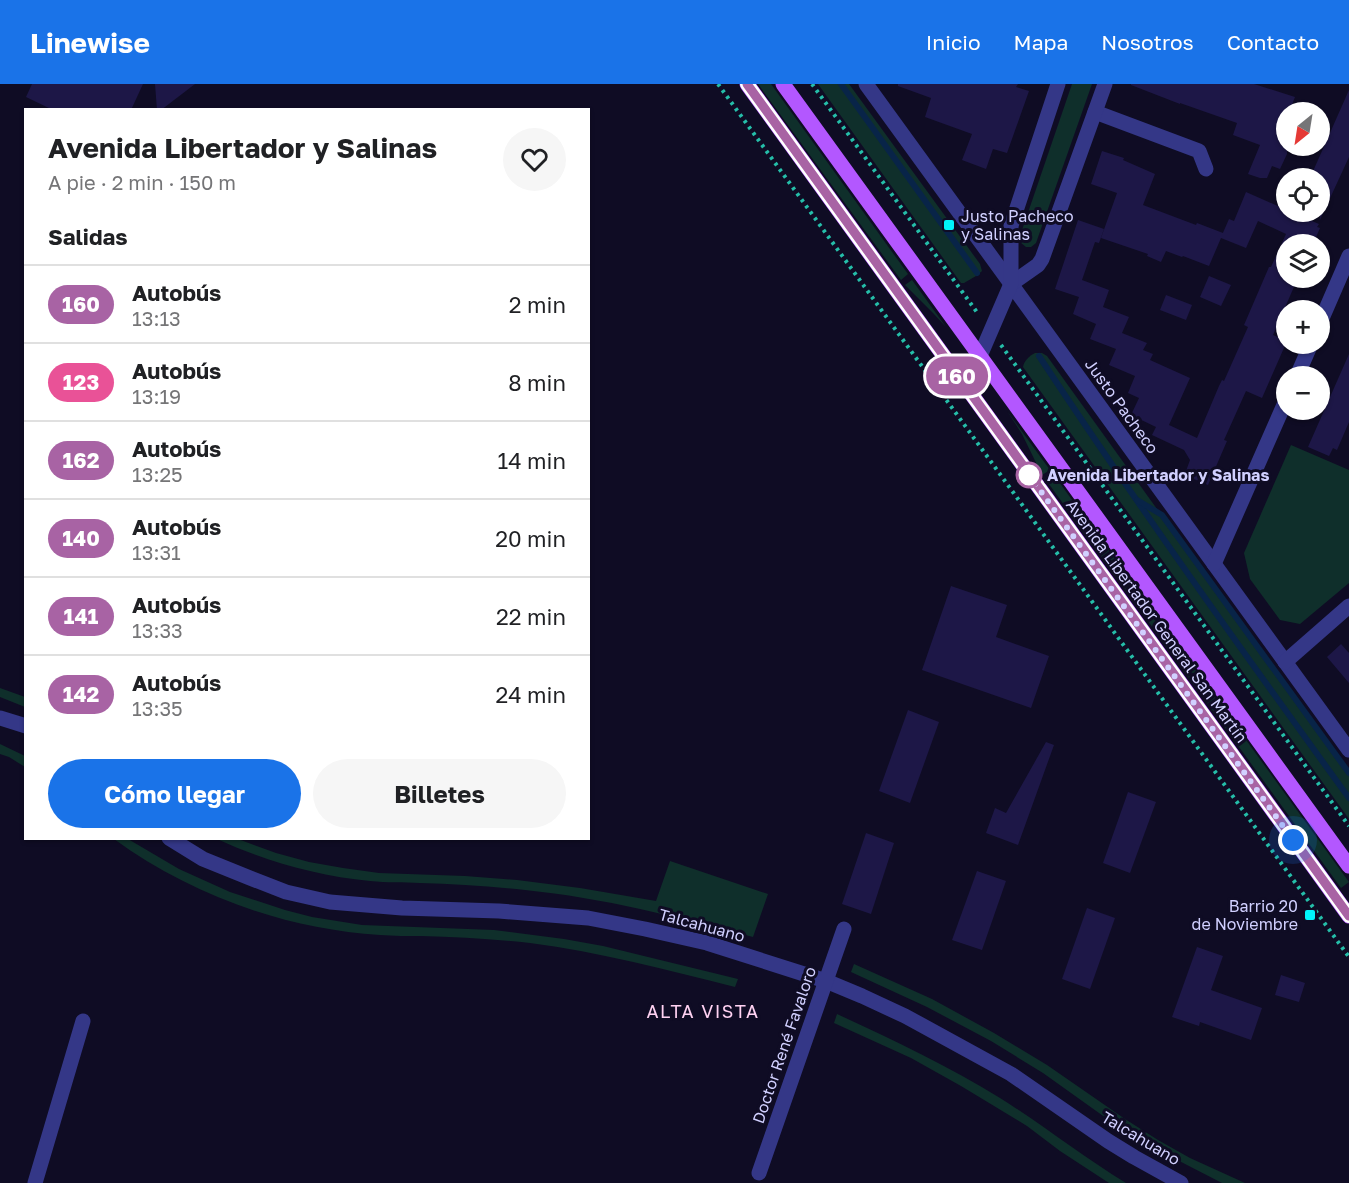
<!DOCTYPE html>
<html lang="es">
<meta charset="utf-8">
<style>
:root{--surface:#fff;--page:#f6f6f6;--text:#202124;--muted:#757577;--line:#e0e0e0;--accent:#1a73e8}
body{margin:0;font-family:"Golos Text",sans-serif;background:var(--page);color:var(--text);height:100vh;display:flex;flex-direction:column;font-size:22px;white-space:nowrap}
*{box-sizing:border-box;margin:0}
p{font-size:20px;color:var(--muted)}
.icon{flex:none;width:33px;height:33px;fill:none;stroke:currentColor;stroke-width:2;stroke-linecap:round;stroke-linejoin:round}
.map{position:relative;flex:1;overflow:hidden}
.panel{position:absolute;left:24px;top:24px;width:566px;height:732px;display:flex;flex-direction:column;background:var(--surface);border-radius:0px;box-shadow:0 2px 4px #0004}
.panel>*{flex:none}
.badge{padding:0 12px;border-radius:20px;font-size:21px;line-height:39px}
.needle{width:39px;rotate:210deg}
.fabs{position:absolute;left:1276px;top:18px;display:grid;gap:12px}
.fabs a{display:grid;place-items:center;width:54px;height:54px;border-radius:50%;background:var(--surface);box-shadow:0 2px 4px #0004;font-size:30px}
.you{position:absolute;width:30px;height:30px;margin:-15px;border:4px solid #fff;border-radius:50%;background:#1a73e8;box-shadow:0 0 0 9px #1a73e833}
.map>.badge{position:absolute;translate:-50% -50%;box-shadow:0 0 0 3px #fff}
h2{padding:0 24px;font-size:22px;line-height:54px}
.round{display:grid;place-items:center;flex:none;width:63px;height:63px;border-radius:32px;background:var(--page)}
.summary{display:flex;align-items:center;justify-content:space-between;height:102px;padding:0 24px}
h1{font-size:28px;font-weight:700;line-height:45px}
.button{display:flex;gap:12px;margin-top:auto;padding:12px 24px}
.button a{flex:1;height:69px;border-radius:36px;background:var(--accent);color:#fff;font-size:24px;font-weight:700;line-height:69px;text-align:center}
.button a+a{background:var(--page);color:var(--text)}
ul{padding:0;list-style:none}
li{display:flex;align-items:center;gap:18px;height:78px;padding:0 24px;border-top:2px solid var(--line)}
li div{flex:1}
li b{display:block;font-size:22px}
li em{font-style:normal}
li .badge{min-width:66px;font-weight:700;text-align:center}
header{display:flex;align-items:center;gap:36px;box-sizing:border-box;height:84px;padding:0 30px;background:var(--accent);color:#fff}
header strong{font-size:28px}
nav{display:flex;gap:33px;margin-inline-start:auto;font-size:21px}
.map>svg:first-child{display:block}
.green{fill:#0f2f2b}
.lines{fill:none;stroke-linecap:round;stroke-linejoin:round}
.stream{stroke:#082448;stroke-width:6}
.building{fill:#1d1747}
.path{stroke:#25bea9;stroke-width:4;stroke-dasharray:3 4.5;stroke-linecap:butt}
.minor{stroke:#343787;stroke-width:15}
.primary{stroke:#b357ff;stroke-width:15}
.line-casing{stroke:#fff;stroke-width:14}
.line{stroke:#a863a4;stroke-width:9}
.walk{stroke:#d1d0ff;stroke-width:6;stroke-dasharray:0 10.8}
.poi-dot{fill:#00f5fb;stroke:#0f0c24;stroke-width:2}
.stop-dot{fill:#fff;stroke:#a863a4;stroke-width:3}
.labels{text-anchor:middle;dominant-baseline:central;stroke-width:6;stroke-linejoin:round;paint-order:stroke}
.poi-label{font-size:16px;fill:#d1d0ff;stroke:#0f0c24;text-anchor:start}
.street-label{font-size:16px;fill:#d1d0ff;stroke:#0f0c24}
.stop-label{font-size:16px;font-weight:bold;fill:#d1d0ff;stroke:#0f0c24;text-anchor:start}
.neighbourhood-label{font-size:18px;letter-spacing:1.5px;fill:#ffd2f2;stroke:#0f0c24}
</style>
<header>
<strong>Linewise</strong>
<nav><a>Inicio</a><a>Mapa</a><a>Nosotros</a><a>Contacto</a></nav>
</header>
<div class="map">
<svg width="1349" height="1099" viewBox="0 0 1349 1099">
<rect width="100%" height="100%" fill="#0f0c24"/>
<!-- green -->
<g class="green">
<path d="M758 0H771L908 190 901 196Z"/>
<path d="M818 0H849L980 180 982 187 976 192 964 199H961Z"/>
<path d="M1072 0H1092L1036 159 1031 163H1026L1020 158V152Z"/>
<path d="M912 196 946 243 933 229 905 201Z"/>
<path d="M1035 269H1042L1047 272 1349 692V735L1023 283C1024 277 1029 272 1035 269Z"/>
<path d="M1007 327 1050 386 1042 391 1022 350Z"/>
<path d="M1291 361 1349 386V499L1300 540 1280 536 1250 495 1244 469Z"/>
<path d="M1054 391 1349 798 1341 804 1046 396Z"/>
<path d="M0 604 25 613V623L0 613Z"/>
<path d="M0 660 25 672V683L9 673 0 670Z"/>
<path d="M114 755H128L179 785 230 808 285 826 312 833 362 841 494 846 564 855 603 862 738 895 735 903C667 886 600 868 530 859 494 855 458 853 421 852 408 852 394 852 380 851 285 845 191 811 114 755Z"/>
<path d="M217 755H238L276 769 309 778 343 784 379 789 465 792 517 796 580 804 656 817 670 777 768 810 753 853C677 833 604 814 525 806 490 802 455 800 420 799 404 798 387 799 370 797 317 792 265 777 217 755Z"/>
<path d="M854 880 932 915 994 949 1047 981 1125 1035 1158 1056 1190 1074 1245 1099H1222L1154 1064 1120 1044 1043 989 991 957 927 923 851 888Z"/>
<path d="M837 930C893 956 948 982 1000 1014 1043 1041 1083 1073 1126 1099H1109L1060 1067 1027 1042 961 1002 911 974 834 939Z"/>
</g>
<g class="lines">
<!-- stream -->
<g class="stream">
<path d="M841 0 977 189"/>
<path d="M1039 272C1138 422 1243 568 1349 714"/>
<path d="M1137 416 1162 431 1349 689"/>
</g>
</g>
<!-- building -->
<g class="building">
<path d="M32 0H143L131 26H53L26 13Z"/>
<path d="M155 0H195L161 26H157Z"/>
<path d="M898 0H1018L1016 3 1029 7 1007 69 993 65 986 85 962 76 972 50 925 33 931 14 898 2Z"/>
<path d="M1131 0H1254L1295 13 1289 28H1287V32L1281 47 1287 50V70L1280 85 1272 82 1267 94H1260L1248 90 1260 61 1233 51 1237 39 1180 19V20L1131 1Z"/>
<path d="M1349 6V73L1320 136V94H1310Z"/>
<path d="M1102 67 1124 74 1123 76 1155 90 1143 121 1196 141 1197 139 1223 149 1222 151 1229 135 1234 137 1246 108 1287 126V128H1291L1319 140 1317 143 1320 144 1313 160H1287V194H1293L1297 196 1273 251 1287 257 1262 314 1246 307 1224 356 1227 357 1208 401 1189 393 1191 389 1186 387 1190 376 1184 366 1152 351 1156 343 1131 331 1139 314 1128 309 1135 292 1109 281 1116 265 1090 255 1096 240 1073 230 1079 213 1055 205 1078 136 1104 145 1099 159 1095 158 1082 196 1109 206 1103 223 1129 233 1122 249 1147 259 1143 266 1153 270 1150 276 1190 294 1169 341 1197 354 1219 302 1222 296 1224 297 1248 243 1244 241 1269 183H1271L1286 150 1258 137 1246 164 1221 154 1209 182 1183 172 1182 173 1166 167 1161 178 1147 172 1148 170 1101 154 1117 109 1091 100Z"/>
<path d="M1209 192 1231 201 1221 222 1200 213Z"/>
<path d="M1166 211 1192 221 1186 236 1160 226Z"/>
<path d="M1349 270V338L1337 366 1333 364 1329 372 1308 363Z"/>
<path d="M951 502 1007 521 996 553 1049 572 1031 624 922 586Z"/>
<path d="M1341 560 1349 569V599L1327 573Z"/>
<path d="M908 626 939 638 910 719 879 707Z"/>
<path d="M1046 658 1054 661 1018 761 986 749 995 724 1006 729Z"/>
<path d="M1128 708 1156 718 1130 789 1103 779Z"/>
<path d="M866 749 894 759 871 830 842 820Z"/>
<path d="M977 787 1006 797 982 866 952 856Z"/>
<path d="M1087 824 1115 834 1090 905 1062 895Z"/>
<path d="M1197 863 1223 872 1211 906 1262 924 1251 956 1200 938 1199 942 1172 933Z"/>
<path d="M1281 891 1305 899 1299 918 1275 911Z"/>
</g>
<g class="lines">
<!-- path -->
<g class="path">
<path d="M718 0 1349 873"/>
<path d="M812 0 979 231"/>
<path d="M1001 261 1349 742"/>
</g>
<!-- minor -->
<g class="minor">
<path d="M866 0 1349 666"/>
<path d="M1095 28 1199 67 1206 85"/>
<path d="M1011 200 1038 181 1042 175 1105 0"/>
<path d="M1320 239 1349 172"/>
<path d="M956 290 980 272 1011 200V142L1058 0"/>
<path d="M1297 292 1311 260"/>
<path d="M1214 480 1287 314"/>
<path d="M1285 578 1349 522"/>
<path d="M0 634 26 642"/>
<path d="M169 754 203 775 250 794 286 808 330 818 402 824 499 827 588 834 645 845 707 859 826 897 862 912 905 932 1011 990 1108 1057 1134 1073 1181 1099"/>
<path d="M759 1089 844 845"/>
<path d="M35 1099 83 937"/>
</g>
<!-- primary -->
<g class="primary">
<path d="M747 0 1349 832"/>
<path d="M783 0 1349 782"/>
</g>
</g>
<g class="lines">
<!-- line casing -->
<g class="line-casing">
<path id="line" d="M747 0 1349 832"/>
</g>
<!-- line -->
<use href="#line" class="line"/>
<!-- walk -->
<path class="walk" d="M1029 391 1293 756"/>
</g>
<!-- markers -->
<g class="poi-dot">
<rect x="943" y="135" width="12" height="12" rx="3"/>
<rect x="1304" y="825" width="12" height="12" rx="3"/>
</g>
<circle class="stop-dot" cx="1029" cy="391" r="12"/>
<g class="labels">
<!-- poi labels -->
<g class="poi-label">
<text x="961" y="132">Justo Pacheco<tspan x="961" dy="18">y Salinas</tspan></text>
<text x="1298" y="822" text-anchor="end">Barrio 20<tspan x="1298" dy="18">de Noviembre</tspan></text>
</g>
<!-- street labels -->
<g class="street-label">
<text transform="translate(1122 322) rotate(54)">Justo Pacheco</text>
<text transform="translate(1157 537) rotate(54)">Avenida Libertador General San Martín</text>
<text transform="translate(702 841) rotate(15)">Talcahuano</text>
<text transform="translate(784 961) rotate(-71)">Doctor René Favaloro</text>
<text transform="translate(1141 1054) rotate(31)">Talcahuano</text>
</g>
<!-- stop labels -->
<g class="stop-label">
<text x="1047" y="391">Avenida Libertador y Salinas</text>
</g>
<!-- neighbourhood labels -->
<g class="neighbourhood-label">
<text x="703" y="927">ALTA VISTA</text>
</g>
</g>
</svg>
<div class="fabs">
<a><svg class="needle" viewBox="-14 -14 28 28"><path d="M0-13l5 13h-10z" fill="#e53935"/><path d="M0 13l5-13h-10z" fill="#757577"/></svg></a>
<a><svg class="icon" aria-label="locate" viewBox="0 0 24 24"><circle cx="12" cy="12" r="6"/><path d="M12 2v4M12 18v4M2 12h4M18 12h4"/></svg></a>
<a><svg class="icon" aria-label="layers" viewBox="0 0 24 24"><path d="M12 4l9 5-9 5-9-5zM3 14l9 5 9-5"/></svg></a>
<a>+</a>
<a>−</a>
</div>
<div class="you" style="left:1293px;top:756px"></div>
<b class="badge" style="left:957px;top:292px;background:#a863a4;color:#fff">160</b>
<section class="panel">
<div class="summary"><div><h1>Avenida Libertador y Salinas</h1><p>A pie · 2 min · 150 m</p></div><a class="round"><svg class="icon" aria-label="heart" viewBox="0 0 24 24"><path d="M12 20l-8-8c-3-5 5-10 8-4 3-6 11-1 8 4z"/></svg></a></div>
<h2>Salidas</h2>
<ul>
<li><span class="badge" style="background:#a863a4;color:#fff">160</span><div><b>Autobús</b><p>13:13</p></div><em>2 min</em></li>
<li><span class="badge" style="background:#e95297;color:#fff">123</span><div><b>Autobús</b><p>13:19</p></div><em>8 min</em></li>
<li><span class="badge" style="background:#a863a4;color:#fff">162</span><div><b>Autobús</b><p>13:25</p></div><em>14 min</em></li>
<li><span class="badge" style="background:#a863a4;color:#fff">140</span><div><b>Autobús</b><p>13:31</p></div><em>20 min</em></li>
<li><span class="badge" style="background:#a863a4;color:#fff">141</span><div><b>Autobús</b><p>13:33</p></div><em>22 min</em></li>
<li><span class="badge" style="background:#a863a4;color:#fff">142</span><div><b>Autobús</b><p>13:35</p></div><em>24 min</em></li>
</ul>
<div class="button"><a>Cómo llegar</a><a>Billetes</a></div>
</section>
</div>
